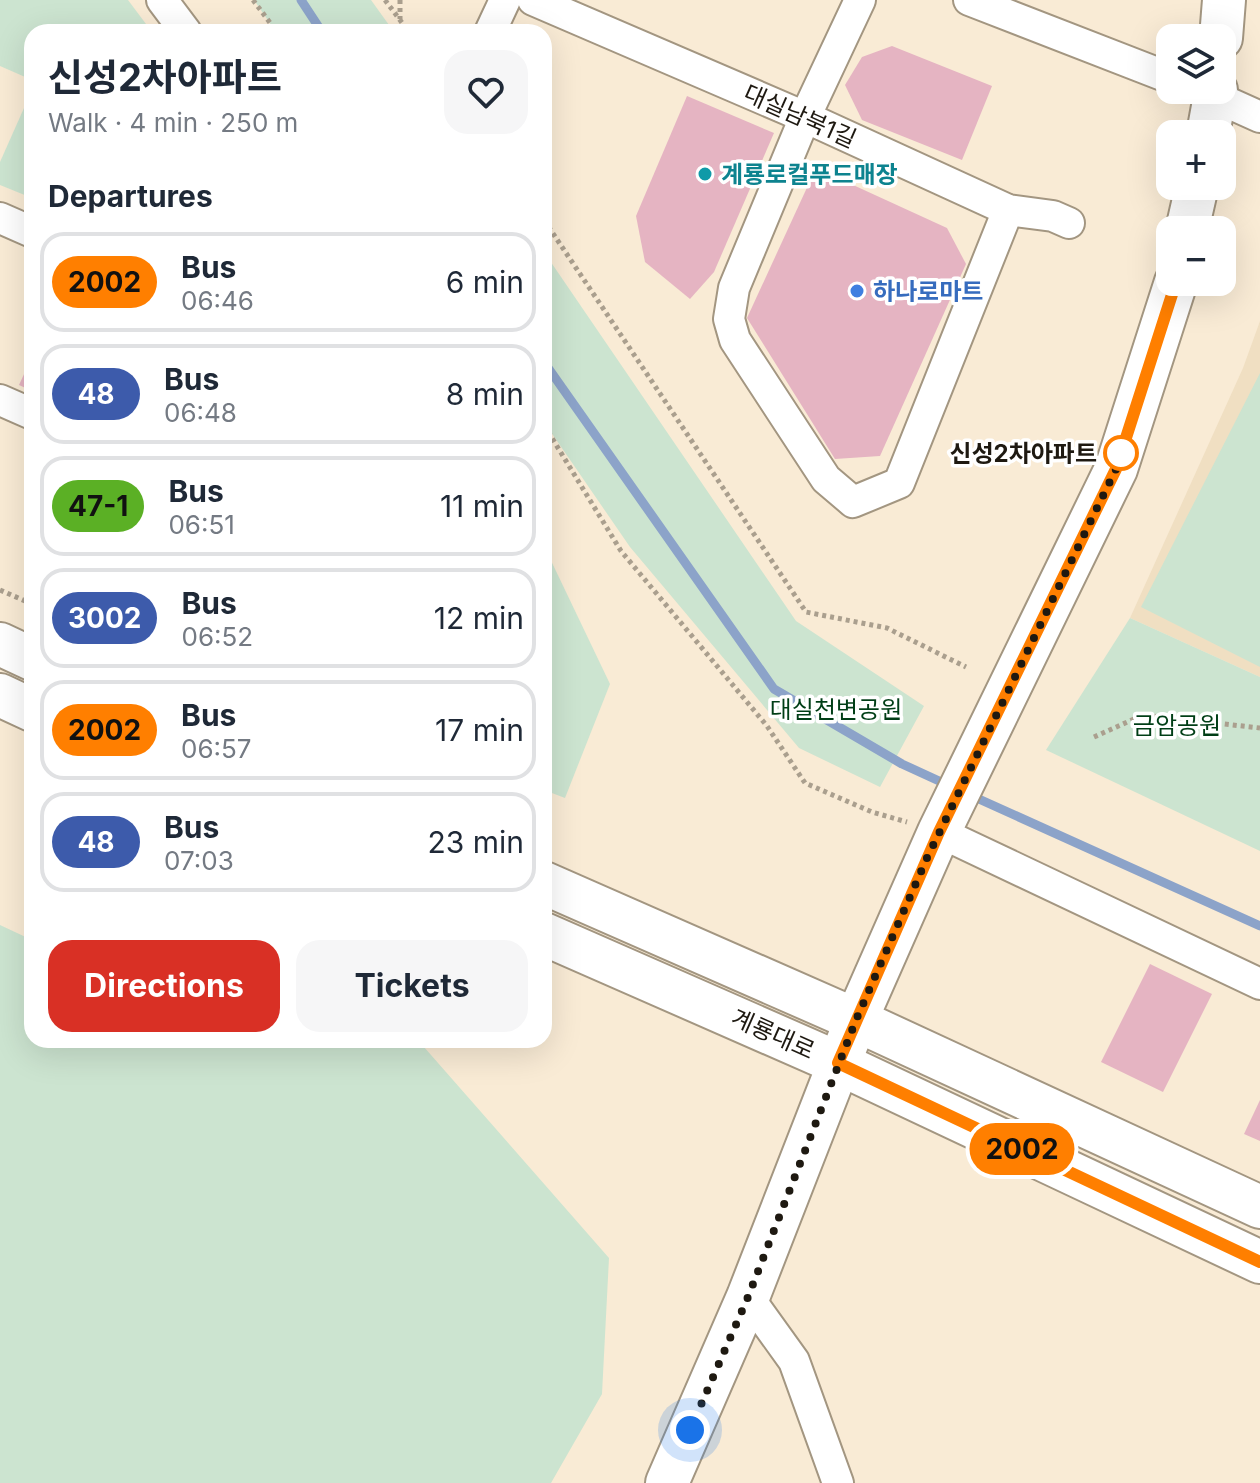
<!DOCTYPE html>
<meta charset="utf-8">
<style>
:root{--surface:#fff;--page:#f6f6f7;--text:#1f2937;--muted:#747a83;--line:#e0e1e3;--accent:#d93025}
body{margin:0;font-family:Inter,"Noto Sans KR",sans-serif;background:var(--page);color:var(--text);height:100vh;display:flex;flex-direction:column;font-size:30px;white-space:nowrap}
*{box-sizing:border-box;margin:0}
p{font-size:26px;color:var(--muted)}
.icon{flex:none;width:44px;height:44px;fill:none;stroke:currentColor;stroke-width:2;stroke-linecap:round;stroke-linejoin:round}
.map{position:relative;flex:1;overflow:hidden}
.details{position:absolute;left:24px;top:24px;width:528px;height:1024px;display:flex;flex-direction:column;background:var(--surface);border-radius:24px;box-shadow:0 8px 32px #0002}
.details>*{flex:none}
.badge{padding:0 16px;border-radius:26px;font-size:28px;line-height:52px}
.controls{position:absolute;left:1156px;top:24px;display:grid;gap:16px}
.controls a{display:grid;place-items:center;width:80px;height:80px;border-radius:16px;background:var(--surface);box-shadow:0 8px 32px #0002;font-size:40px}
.you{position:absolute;width:40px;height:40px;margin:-20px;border:6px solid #fff;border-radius:50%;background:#1a73e8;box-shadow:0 0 0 12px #1a73e833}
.map>.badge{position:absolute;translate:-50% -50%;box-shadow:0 0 0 4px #fff}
h2{padding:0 24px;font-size:30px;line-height:72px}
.round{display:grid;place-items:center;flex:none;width:84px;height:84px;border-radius:24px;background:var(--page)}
.summary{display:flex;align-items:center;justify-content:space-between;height:136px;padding:0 24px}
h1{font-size:38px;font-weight:700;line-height:60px}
.primary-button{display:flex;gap:16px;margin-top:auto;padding:16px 24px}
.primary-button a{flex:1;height:92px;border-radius:24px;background:var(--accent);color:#fff;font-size:32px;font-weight:700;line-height:92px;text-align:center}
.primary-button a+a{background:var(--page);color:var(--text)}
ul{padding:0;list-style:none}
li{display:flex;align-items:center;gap:24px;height:100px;margin:0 16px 12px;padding:0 8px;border:4px solid var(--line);border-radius:24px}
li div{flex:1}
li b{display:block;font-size:30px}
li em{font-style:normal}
li .badge{min-width:88px;font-weight:700;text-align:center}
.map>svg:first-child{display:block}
.built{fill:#f0dfc2}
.green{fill:#cce4d0}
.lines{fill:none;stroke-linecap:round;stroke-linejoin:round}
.stream{stroke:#8ca3c9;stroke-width:9}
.building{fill:#e5b4c2}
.street-casing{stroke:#a39681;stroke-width:34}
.secondary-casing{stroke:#a39681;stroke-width:46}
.path{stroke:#aa9f8e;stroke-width:5;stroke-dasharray:4 4;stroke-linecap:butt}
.street{stroke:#fff;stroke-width:30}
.secondary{stroke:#fff;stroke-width:42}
.line-casing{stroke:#fff;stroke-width:18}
.line{stroke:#ff7f00;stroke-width:12}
.walk{stroke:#1e1911;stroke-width:8;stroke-dasharray:0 14.4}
.culture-dot{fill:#0f9aa8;stroke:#fff;stroke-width:3}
.shop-dot{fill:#3f7fe0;stroke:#fff;stroke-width:3}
.stop-dot{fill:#fff;stroke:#ff7f00;stroke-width:4}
.labels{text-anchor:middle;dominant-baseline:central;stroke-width:7;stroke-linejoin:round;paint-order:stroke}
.street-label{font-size:24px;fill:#1e1911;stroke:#fff}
.culture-label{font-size:24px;font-weight:bold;fill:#0d838f;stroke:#fff;text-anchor:start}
.shop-label{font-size:24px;font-weight:bold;fill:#366cbe;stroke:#fff;text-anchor:start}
.stop-label{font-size:24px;font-weight:bold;fill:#1e1911;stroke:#fff;text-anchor:end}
.park-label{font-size:24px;fill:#003e16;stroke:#fff}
</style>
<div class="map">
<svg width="1260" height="1483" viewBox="0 0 1260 1483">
<rect width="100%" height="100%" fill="#f9ebd5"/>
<!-- built -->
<path class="built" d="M1260 321V677L1130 618 1243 368Z"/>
<!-- green -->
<g class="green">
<path d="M0 0H128L152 32H32V80L0 66Z"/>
<path d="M254 0H371L394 32H276Z"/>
<path d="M32 90V198L0 185V162Z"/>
<path d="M544 252 796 621 924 706 880 787 799 748 630 547 544 422Z"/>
<path d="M1260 373V667L1141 607Z"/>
<path d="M544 546 610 684 565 798 544 790Z"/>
<path d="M1130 618 1260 677V851L1046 750Z"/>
<path d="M0 925 32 940V1040H397L424 1047 609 1258 602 1394 551 1483H0Z"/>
</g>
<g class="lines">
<!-- stream -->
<g class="stream">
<path d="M301 0 322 32"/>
<path d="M544 362 774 689 902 764 950 786"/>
<path d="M970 795 1260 926"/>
</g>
</g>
<!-- building -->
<g class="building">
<path d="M892 46 992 86 962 160 862 120 845 85 862 57Z"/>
<path d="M687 96 774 133 714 272 690 299 645 262 636 216Z"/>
<path d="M816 168 947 228 966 264 880 456 835 459 747 318Z"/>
<path d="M32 357V391L19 385Z"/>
<path d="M1150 964 1212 994 1163 1092 1101 1062Z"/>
<path d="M1260 1100V1141L1244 1134Z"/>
</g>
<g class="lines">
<!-- street casing -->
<g class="street-casing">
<g id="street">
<path d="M162 0 186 32"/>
<path d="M533 0 805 117 1008 210 1053 216 1069 223"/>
<path d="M860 0 805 117 734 288 729 319 735 340 826 479 853 502 899 483 1008 210"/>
<path d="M969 0 1170 78"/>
<path d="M490 32 505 0"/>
<path d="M1200 90 1260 117"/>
<path d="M0 218 32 232"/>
<path d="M0 400 32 414"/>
<path d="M939 832 1260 984"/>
<path d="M748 1297 794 1361 838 1483"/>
</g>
</g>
<!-- secondary casing -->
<g class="secondary-casing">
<g id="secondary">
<path d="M1221 38 1224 0"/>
<path d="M1208 134 1216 90"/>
<path d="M1187 230 1197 186"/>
<path d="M0 644 32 659"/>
<path d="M0 695 32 710"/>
<path d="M544 883 856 1020 1260 1207"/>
<path d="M544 934 838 1063 1260 1262"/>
<path d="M667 1483 748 1297 856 1020 939 832 1116 469 1176 282"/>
</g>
</g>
<!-- path -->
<g class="path">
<path d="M253 0 277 32"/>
<path d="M385 0 409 32"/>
<path d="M400 0V19"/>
<path d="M544 220 806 612 887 628 966 667"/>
<path d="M544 425 621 551 767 726 805 783 872 812 907 822"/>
<path d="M0 590 32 604"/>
<path d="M1094 737 1143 715 1260 728"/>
</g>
<!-- street -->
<use href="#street" class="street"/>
<!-- secondary -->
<use href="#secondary" class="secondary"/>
</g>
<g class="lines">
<!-- line casing -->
<g class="line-casing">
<path id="line" d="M1176 282 1116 469 939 832 838 1063 1260 1262"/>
</g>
<!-- line -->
<use href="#line" class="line"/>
<!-- walk -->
<path class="walk" d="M690 1430 748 1297 856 1020 927 858 1116 469 1125 443 1121 453"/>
</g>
<!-- markers -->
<circle class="culture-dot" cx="705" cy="174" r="8"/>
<circle class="shop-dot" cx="857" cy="291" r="8"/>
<circle class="stop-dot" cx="1121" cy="453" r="16"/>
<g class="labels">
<!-- street labels -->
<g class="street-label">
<text transform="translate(800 116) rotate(24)">대실남북1길</text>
<text transform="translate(773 1034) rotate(24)">계룡대로</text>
</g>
<!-- culture labels -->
<g class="culture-label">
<text x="721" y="174">계룡로컬푸드매장</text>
</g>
<!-- shop labels -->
<g class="shop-label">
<text x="873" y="291">하나로마트</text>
</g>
<!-- stop labels -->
<g class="stop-label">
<text x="1097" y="453">신성2차아파트</text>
</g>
<!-- park labels -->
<g class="park-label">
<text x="836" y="709">대실천변공원</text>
<text x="1177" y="725">금암공원</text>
</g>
</g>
</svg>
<div class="controls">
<a><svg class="icon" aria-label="layers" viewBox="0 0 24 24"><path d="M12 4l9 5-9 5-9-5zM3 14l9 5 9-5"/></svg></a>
<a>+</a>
<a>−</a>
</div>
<div class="you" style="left:690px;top:1430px"></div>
<b class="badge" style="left:1022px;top:1149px;background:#ff7f00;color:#111">2002</b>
<section class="details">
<div class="summary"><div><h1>신성2차아파트</h1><p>Walk · 4 min · 250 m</p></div><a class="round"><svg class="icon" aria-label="heart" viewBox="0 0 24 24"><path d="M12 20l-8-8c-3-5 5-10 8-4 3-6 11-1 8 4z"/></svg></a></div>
<h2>Departures</h2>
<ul>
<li><span class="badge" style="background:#ff7f00;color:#111">2002</span><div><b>Bus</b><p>06:46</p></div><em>6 min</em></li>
<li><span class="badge" style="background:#3d5bab;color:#fff">48</span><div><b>Bus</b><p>06:48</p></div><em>8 min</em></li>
<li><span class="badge" style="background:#5bb025;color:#111">47-1</span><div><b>Bus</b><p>06:51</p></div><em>11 min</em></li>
<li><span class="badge" style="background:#3d5bab;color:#fff">3002</span><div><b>Bus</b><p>06:52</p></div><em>12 min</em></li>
<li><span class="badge" style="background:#ff7f00;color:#111">2002</span><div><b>Bus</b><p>06:57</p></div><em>17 min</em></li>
<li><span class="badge" style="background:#3d5bab;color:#fff">48</span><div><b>Bus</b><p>07:03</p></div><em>23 min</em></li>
</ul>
<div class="primary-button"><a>Directions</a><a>Tickets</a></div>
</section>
</div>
